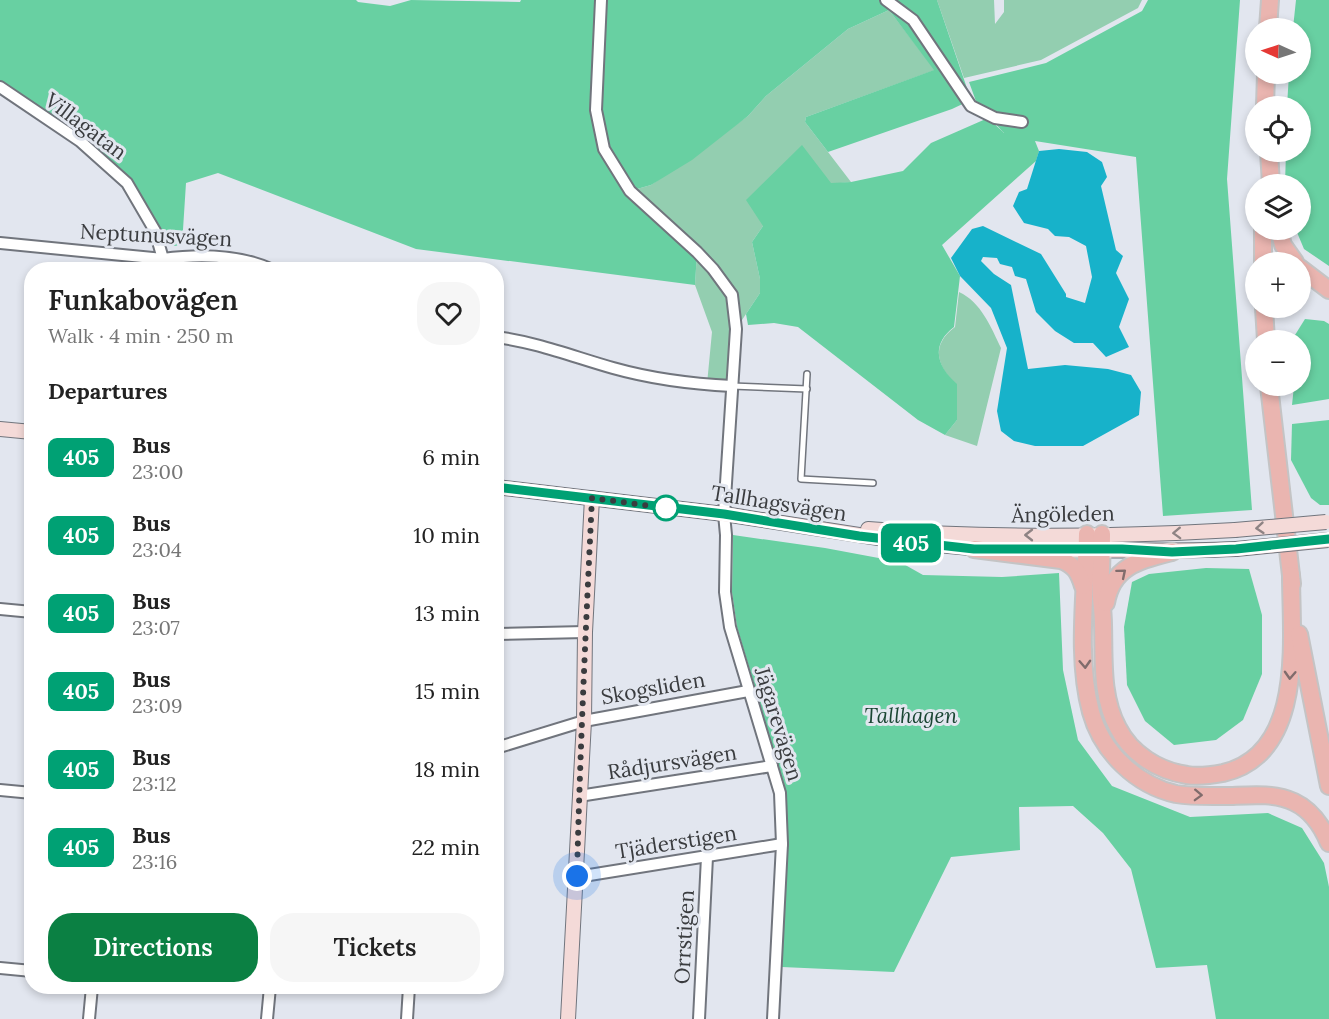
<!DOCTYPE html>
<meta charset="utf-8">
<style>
:root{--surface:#fff;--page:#f6f6f6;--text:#222;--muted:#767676;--accent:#0b8043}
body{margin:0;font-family:Lora,serif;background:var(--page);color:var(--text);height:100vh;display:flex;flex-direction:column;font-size:22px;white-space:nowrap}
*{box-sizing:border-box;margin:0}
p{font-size:20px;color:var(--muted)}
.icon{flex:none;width:33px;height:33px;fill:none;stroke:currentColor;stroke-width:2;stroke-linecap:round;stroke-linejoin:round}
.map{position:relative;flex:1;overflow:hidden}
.drawer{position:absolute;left:24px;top:262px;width:480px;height:732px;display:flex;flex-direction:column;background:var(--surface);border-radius:24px;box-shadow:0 3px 9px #0003}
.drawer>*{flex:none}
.badge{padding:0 12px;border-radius:9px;font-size:21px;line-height:39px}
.needle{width:39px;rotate:273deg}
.tools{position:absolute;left:1245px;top:18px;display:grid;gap:12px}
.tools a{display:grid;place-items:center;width:66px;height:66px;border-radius:50%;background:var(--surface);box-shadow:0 3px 9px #0003;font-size:30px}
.you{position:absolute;width:30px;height:30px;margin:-15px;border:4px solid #fff;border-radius:50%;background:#1a73e8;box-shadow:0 0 0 9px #1a73e833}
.map>.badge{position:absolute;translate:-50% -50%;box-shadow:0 0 0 3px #fff}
h2{padding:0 24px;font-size:22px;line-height:54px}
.round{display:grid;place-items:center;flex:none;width:63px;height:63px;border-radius:24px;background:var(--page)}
.summary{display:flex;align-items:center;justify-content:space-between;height:102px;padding:0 24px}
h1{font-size:28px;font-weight:600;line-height:45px}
.action{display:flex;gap:12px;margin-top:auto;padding:12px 24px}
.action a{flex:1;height:69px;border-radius:24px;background:var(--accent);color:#fff;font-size:24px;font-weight:600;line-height:69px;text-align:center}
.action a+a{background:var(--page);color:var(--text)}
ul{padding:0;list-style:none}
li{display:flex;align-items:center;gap:18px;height:78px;padding:0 24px}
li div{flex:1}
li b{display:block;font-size:22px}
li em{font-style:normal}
li .badge{min-width:66px;font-weight:700;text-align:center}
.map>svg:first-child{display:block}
.green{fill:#93ceb0}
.forest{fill:#68d0a2}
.water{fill:#17b2ca}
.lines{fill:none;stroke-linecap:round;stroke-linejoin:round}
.lane-casing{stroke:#71757d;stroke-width:8}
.street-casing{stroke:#71757d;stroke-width:14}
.secondary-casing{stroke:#71757d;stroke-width:16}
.primary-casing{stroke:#c4c4c5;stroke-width:20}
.lane{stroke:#fff;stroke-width:5}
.street{stroke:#fff;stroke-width:10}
.secondary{stroke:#f4dad8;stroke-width:14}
.primary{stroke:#eab5b0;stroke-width:16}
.secondary-bridge-casing{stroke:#71757d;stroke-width:16;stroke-linecap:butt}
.secondary-bridge{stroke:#f4dad8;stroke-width:14}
.oneway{stroke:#8e8384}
.oneway2{stroke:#806c6c}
.line-casing{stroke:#fff;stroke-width:14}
.line{stroke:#00a174;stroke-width:9}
.walk{stroke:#3a3c3f;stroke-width:6;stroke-dasharray:0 10.8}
.stop-dot{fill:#fff;stroke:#00a174;stroke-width:3}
.labels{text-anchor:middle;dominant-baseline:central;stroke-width:6;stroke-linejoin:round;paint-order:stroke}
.street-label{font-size:21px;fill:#3a3c3f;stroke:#e2e6ef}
.park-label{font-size:21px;font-style:italic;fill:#194532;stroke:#e2e6ef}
</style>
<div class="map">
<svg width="1329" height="1019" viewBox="0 0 1329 1019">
<rect width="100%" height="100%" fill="#e2e6ef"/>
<!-- green -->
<g class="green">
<path d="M937 0H994L995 24 1004 12V0H1142L1138 8 1041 60 964 78Z"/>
<path d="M889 10 935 70 806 117 805 122 851 182 830 184 763 226 752 242 760 279V293L736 329 732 386 707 384 712 332 695 285 697 252 630 191 651 185 748 116 766 96 848 29Z"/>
<path d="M959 292C981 302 991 327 1001 348L977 446 945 435 957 420V385C937 367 930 345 955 327Z"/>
</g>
<!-- forest -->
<g class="forest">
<path d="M0 0H356L358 2 390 6 411 0 520 2 521 0H937L971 100 952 109 828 152 805 122 806 117 934 70 889 10 848 29 766 96 748 116 692 160 651 185 630 191 697 252 695 285 416 249 218 173 186 183 182 245 174 246 161 233 132 180 78 131 0 81Z"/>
<path d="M1148 0H1240L1227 179 1252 510 1163 516 1136 157 1035 141 1039 151 1036 161 942 245 960 276 954 327C930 345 937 367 957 384V420L945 435 918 420 798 327 774 323 748 325 746 314 760 293V279L752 242 763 226 746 200 802 145 831 183 851 182 903 171 931 143 988 118 1004 133 977 104 969 82 1046 63 1142 11Z"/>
<path d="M1296 0H1329V266L1304 249 1296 230H1300V184H1285L1286 152H1300V106H1287L1289 74H1300V28H1293Z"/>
<path d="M1305 319 1324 321 1329 324V399L1292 405 1294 386H1300V340H1295V335Z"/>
<path d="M1329 420V505H1320L1311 498 1291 460 1292 424Z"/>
<path d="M733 535 825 548 900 562 923 575 1002 577 1059 573 1063 670 1078 740 1112 786 1190 817 1268 813 1302 828 1324 863 1329 887V1019H1216L1207 965 1156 968 1131 869 1103 833 1073 806 1019 807 1020 850 951 857 894 972 782 967 788 843 786 791 737 627 732 592Z"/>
<path d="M1206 568 1249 569 1262 615V674L1243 720 1216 740 1174 745 1145 721 1127 685 1124 627 1132 582 1149 574Z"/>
</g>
<!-- water -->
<path class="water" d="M1059 149 1087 152 1102 162 1107 177 1101 186 1116 250 1123 256 1116 273 1129 299 1119 327 1129 347 1106 357 1093 343H1074L1055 331 1036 312 1026 279 1015 276 1012 267 1000 264 997 258 983 257 981 261 994 274 1011 285 1028 369 1065 365 1108 369 1131 375 1141 392 1139 415 1083 446H1035L1014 441 1001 431 997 411 1007 348 991 308 960 276 951 258 972 229 983 226 1041 254 1066 294V297L1085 303 1092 277 1086 246 1069 237 1055 236 1048 229 1024 223 1013 206 1019 192 1027 189 1039 151Z"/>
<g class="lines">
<!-- lane casing -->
<g class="lane-casing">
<g id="lane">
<path d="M807 374 801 479 873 483"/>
<path d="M732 386 807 389"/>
</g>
</g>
<!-- street casing -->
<g class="street-casing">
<g id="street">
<path d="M601 0 596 110 604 149 630 191 697 252 713 269 732 295 736 329 724 514 726 535 725 592 730 627 780 793 782 844 773 1019"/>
<path d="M886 0 913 20 971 106 995 118 1022 122"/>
<path d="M0 87 80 141 127 183 155 231 163 259 162 270"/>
<path d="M0 243 163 259C200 254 238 254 273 270"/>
<path d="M496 337C536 342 574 357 613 368 652 379 692 384 732 386"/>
<path d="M0 609 32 612"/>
<path d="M496 634 585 632"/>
<path d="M496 748 584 721 748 691"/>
<path d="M0 790 32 793"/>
<path d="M579 796 772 766"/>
<path d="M577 877 782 844"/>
<path d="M0 968 32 971"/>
<path d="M89 1019 92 987"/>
<path d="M267 1019 270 987"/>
<path d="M407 1019 409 987"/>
<path d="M699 1019 707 857"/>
</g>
</g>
<!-- secondary casing -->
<g class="secondary-casing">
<g id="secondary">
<path d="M0 429 32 432"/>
<path d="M496 487 724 514 904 542 982 549"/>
<path d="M868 529C990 539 1113 537 1235 530"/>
<path d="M1028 550C1097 550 1167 552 1236 549"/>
<path d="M568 1019 584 721 585 632 592 498"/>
</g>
</g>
<!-- primary casing -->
<g class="primary-casing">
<g id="primary">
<path d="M1268 28 1270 0"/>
<path d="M1265 106 1266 74"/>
<path d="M1269 152 1271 184"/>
<path d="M1279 230 1283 245 1295 262"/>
<path d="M1263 262V230"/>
<path d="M1300 268 1329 290"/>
<path d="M1264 308 1266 340"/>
<path d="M1269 386 1292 584"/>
<path d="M1087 534C1086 591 1076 657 1091 712 1102 752 1136 785 1176 794 1194 797 1213 796 1231 796 1252 795 1275 793 1294 802 1311 810 1322 826 1329 843"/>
<path d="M1102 534C1102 555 1100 577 1101 598 1102 607 1103 616 1103 625 1104 660 1101 697 1118 728 1131 754 1159 771 1187 775 1199 777 1212 775 1223 773 1306 754 1291 638 1291 575"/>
<path d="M974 549 1061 560C1075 565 1079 573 1083 586"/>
<path d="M1106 603C1112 566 1140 560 1172 552"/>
<path d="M1299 634 1329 786"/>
</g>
</g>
<!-- lane -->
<use href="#lane" class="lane"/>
<!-- street -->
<use href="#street" class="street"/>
<!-- secondary -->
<use href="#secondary" class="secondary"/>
<!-- primary -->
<use href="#primary" class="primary"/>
<!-- secondary-bridge casing -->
<g class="secondary-bridge-casing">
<g id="secondary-bridge">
<path d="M1235 530 1326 522"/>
<path d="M1236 549 1328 540"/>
</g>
</g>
<!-- secondary-bridge -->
<use href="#secondary-bridge" class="secondary-bridge"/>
</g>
<!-- one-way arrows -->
<defs><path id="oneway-chevron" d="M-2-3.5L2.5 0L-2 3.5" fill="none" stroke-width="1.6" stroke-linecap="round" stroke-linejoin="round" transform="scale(1.5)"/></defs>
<g class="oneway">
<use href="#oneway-chevron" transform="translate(1260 528) rotate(175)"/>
<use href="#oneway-chevron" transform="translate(1177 533) rotate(178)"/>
<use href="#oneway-chevron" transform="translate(1029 535) rotate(180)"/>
</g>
<g class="oneway2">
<use href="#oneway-chevron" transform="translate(1122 573) rotate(-40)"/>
<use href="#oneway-chevron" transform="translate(1085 664) rotate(87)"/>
<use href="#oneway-chevron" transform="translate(1290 675) rotate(93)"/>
<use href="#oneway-chevron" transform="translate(1198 795) rotate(2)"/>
</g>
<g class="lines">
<!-- line casing -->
<g class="line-casing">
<path id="line" d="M496 487 724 514 859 536 974 549H1122L1172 552 1236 549 1329 539"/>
</g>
<!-- line -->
<use href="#line" class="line"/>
<!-- walk -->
<path class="walk" d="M577 876C580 750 586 624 592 498L666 508"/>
</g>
<!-- markers -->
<circle class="stop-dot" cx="666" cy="508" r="12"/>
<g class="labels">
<!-- street labels -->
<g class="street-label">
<text transform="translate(86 126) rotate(37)">Villagatan</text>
<text transform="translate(156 235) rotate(3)">Neptunusvägen</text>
<text transform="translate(779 503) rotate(9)">Tallhagsvägen</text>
<text transform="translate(1063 514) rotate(-1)">Ängöleden</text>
<text transform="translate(653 688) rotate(-10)">Skogsliden</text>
<text transform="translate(779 724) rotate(73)">Jägarevägen</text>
<text transform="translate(672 762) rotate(-9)">Rådjursvägen</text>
<text transform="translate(676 842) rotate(-9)">Tjäderstigen</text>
<text transform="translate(684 937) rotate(-87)">Orrstigen</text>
</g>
<!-- park labels -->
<g class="park-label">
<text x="911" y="715">Tallhagen</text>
</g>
</g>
</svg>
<div class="tools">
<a><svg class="needle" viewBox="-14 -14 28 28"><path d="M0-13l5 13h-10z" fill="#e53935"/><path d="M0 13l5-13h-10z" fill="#767676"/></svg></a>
<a><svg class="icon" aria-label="locate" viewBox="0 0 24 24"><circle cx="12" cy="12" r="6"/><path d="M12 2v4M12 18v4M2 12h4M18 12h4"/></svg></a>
<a><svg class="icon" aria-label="layers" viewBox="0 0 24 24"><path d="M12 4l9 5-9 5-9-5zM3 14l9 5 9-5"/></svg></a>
<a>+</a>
<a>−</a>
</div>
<div class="you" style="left:577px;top:876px"></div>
<b class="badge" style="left:911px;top:543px;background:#00a174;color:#fff">405</b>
<section class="drawer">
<div class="summary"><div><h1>Funkabovägen</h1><p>Walk · 4 min · 250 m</p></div><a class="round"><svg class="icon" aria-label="heart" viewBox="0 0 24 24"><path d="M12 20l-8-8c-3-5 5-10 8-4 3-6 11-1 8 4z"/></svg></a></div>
<h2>Departures</h2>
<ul>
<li><span class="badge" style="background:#00a174;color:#fff">405</span><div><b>Bus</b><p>23:00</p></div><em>6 min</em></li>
<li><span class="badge" style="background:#00a174;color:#fff">405</span><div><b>Bus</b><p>23:04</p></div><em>10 min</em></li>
<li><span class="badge" style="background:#00a174;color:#fff">405</span><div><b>Bus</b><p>23:07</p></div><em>13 min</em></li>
<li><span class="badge" style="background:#00a174;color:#fff">405</span><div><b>Bus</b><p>23:09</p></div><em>15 min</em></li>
<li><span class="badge" style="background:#00a174;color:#fff">405</span><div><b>Bus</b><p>23:12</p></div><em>18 min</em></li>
<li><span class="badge" style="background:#00a174;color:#fff">405</span><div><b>Bus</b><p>23:16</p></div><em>22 min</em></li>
</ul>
<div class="action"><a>Directions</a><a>Tickets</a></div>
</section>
</div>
